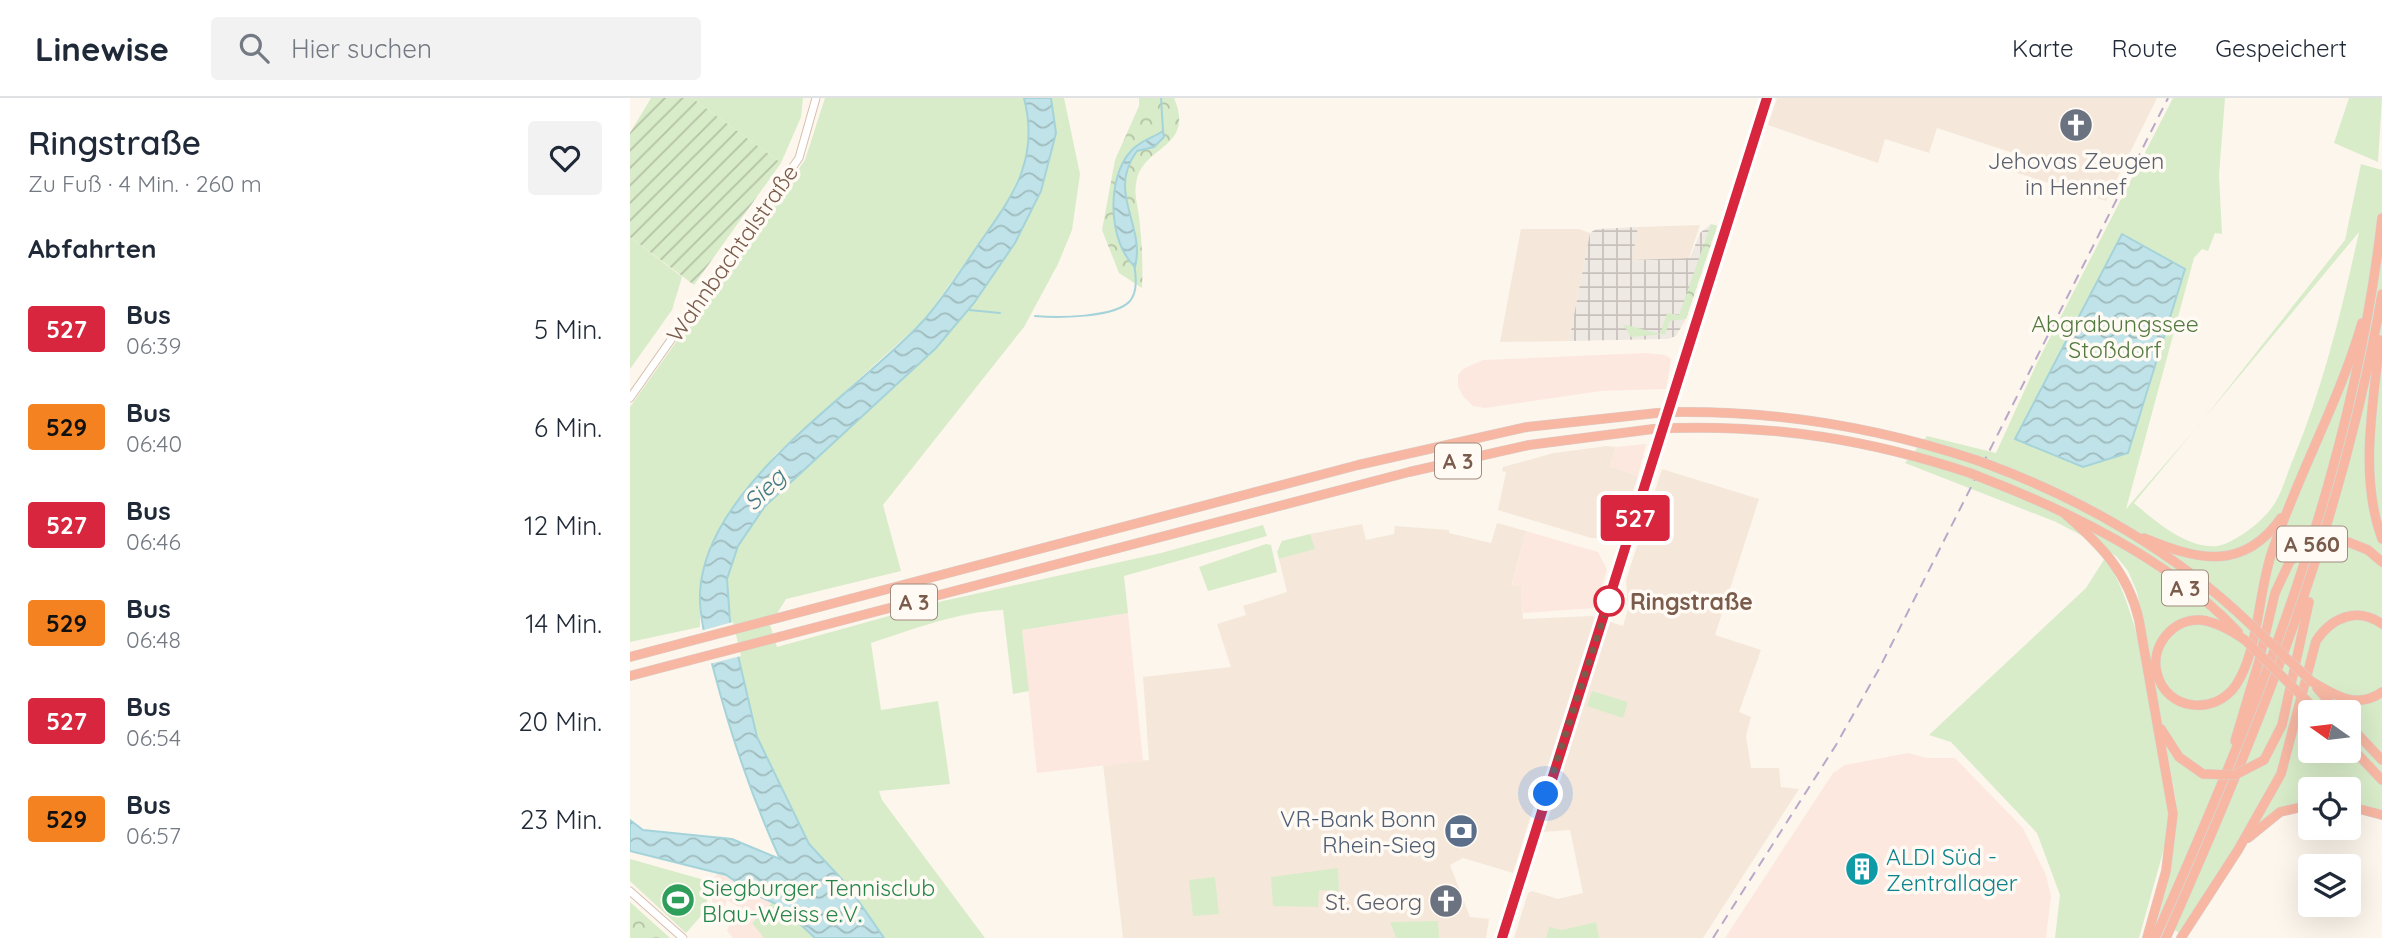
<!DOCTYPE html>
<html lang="de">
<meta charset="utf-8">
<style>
:root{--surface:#fff;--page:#f2f2f3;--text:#1f2937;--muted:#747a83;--line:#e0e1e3}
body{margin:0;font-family:Quicksand,sans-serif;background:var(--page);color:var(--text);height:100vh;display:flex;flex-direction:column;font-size:26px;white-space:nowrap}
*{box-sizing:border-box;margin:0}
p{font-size:23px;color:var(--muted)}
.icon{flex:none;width:38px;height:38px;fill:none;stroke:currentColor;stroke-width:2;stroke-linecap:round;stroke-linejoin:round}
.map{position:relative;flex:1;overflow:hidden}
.drawer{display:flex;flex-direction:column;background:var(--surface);width:630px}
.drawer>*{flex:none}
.badge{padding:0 14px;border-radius:5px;font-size:24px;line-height:46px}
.needle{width:46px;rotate:284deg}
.buttons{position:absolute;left:1668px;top:602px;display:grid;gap:14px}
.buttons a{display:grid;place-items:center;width:63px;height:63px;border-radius:7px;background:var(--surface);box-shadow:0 7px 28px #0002;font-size:35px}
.you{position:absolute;width:35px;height:35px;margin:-18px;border:5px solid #fff;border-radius:50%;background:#1a73e8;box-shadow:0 0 0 10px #1a73e833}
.map>.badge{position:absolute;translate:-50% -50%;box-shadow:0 0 0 4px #fff}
h2{padding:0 28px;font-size:26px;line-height:63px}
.round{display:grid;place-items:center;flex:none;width:74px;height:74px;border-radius:7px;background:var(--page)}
.overview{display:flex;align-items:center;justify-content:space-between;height:119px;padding:0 28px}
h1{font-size:33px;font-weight:600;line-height:52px}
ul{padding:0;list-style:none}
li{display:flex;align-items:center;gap:21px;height:98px;padding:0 28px}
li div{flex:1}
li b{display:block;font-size:26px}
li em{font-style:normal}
li .badge{min-width:77px;font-weight:700;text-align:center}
header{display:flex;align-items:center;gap:42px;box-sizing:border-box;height:98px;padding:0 35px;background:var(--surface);border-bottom:2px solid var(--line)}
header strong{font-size:33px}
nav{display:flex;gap:38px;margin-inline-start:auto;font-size:24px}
.search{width:490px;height:63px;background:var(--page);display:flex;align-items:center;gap:18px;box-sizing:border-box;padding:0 24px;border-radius:7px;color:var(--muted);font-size:26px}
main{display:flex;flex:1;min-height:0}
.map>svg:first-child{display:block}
.residential{fill:#f5e8da}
.commercial{fill:#fde8e0}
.industrial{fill:url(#industrial-grid)}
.green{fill:#d8ecc9;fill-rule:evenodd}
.forest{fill:url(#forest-crowns);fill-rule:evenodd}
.garden{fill:url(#garden-furrows)}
.water{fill:url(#water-waves);stroke:#a5d3da;stroke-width:2}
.pier{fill:#fdf6ec}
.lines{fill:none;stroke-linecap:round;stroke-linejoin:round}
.stream{stroke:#a5d3da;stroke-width:2}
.secondary-casing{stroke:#d6c0b0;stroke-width:9}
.motorway-casing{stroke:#dad1cd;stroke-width:10}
.secondary{stroke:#fff;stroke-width:7}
.motorway{stroke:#f7b7a3;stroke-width:9}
.rail{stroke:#b9a8c9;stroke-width:2;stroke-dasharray:10 7;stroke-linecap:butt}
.motorway-bridge-casing{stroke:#dad1cd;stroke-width:10;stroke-linecap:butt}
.motorway-bridge{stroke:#f7b7a3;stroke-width:9}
.line-casing{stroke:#fff;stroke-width:16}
.line{stroke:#d7263d;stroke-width:10}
.walk{stroke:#7a5c4d;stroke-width:7;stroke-dasharray:0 12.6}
.stop-dot{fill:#fff;stroke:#d7263d;stroke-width:3.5}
.labels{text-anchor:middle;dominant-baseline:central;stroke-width:7;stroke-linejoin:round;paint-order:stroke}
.shield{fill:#fffaf3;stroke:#a28b7f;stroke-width:2}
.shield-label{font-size:21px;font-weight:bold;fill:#7a5c4d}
.worship-label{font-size:23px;fill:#5b616d;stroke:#fffaf3}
.street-label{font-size:23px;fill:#7a5c4d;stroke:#fffaf3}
.park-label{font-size:23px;fill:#537a41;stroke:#fffaf3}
.stop-label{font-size:23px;font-weight:bold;fill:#7a5c4d;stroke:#fffaf3;text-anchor:start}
.service-label{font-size:23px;fill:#4e5e75;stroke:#fffaf3;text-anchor:end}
.culture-label{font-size:23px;fill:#0d838f;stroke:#fffaf3;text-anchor:start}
.leisure-label{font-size:23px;fill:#27864d;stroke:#fffaf3;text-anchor:start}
.water-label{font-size:24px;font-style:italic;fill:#437c86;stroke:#fffaf3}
</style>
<header>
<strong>Linewise</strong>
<div class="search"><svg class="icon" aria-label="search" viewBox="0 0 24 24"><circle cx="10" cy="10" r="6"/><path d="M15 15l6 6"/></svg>Hier suchen</div>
<nav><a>Karte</a><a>Route</a><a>Gespeichert</a></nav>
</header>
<main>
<section class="drawer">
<div class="overview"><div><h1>Ringstraße</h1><p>Zu Fuß · 4 Min. · 260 m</p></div><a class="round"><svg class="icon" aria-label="heart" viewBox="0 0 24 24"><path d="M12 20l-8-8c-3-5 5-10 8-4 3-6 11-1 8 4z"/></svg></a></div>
<h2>Abfahrten</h2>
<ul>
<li><span class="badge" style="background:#d7263d;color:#fff">527</span><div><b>Bus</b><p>06:39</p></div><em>5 Min.</em></li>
<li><span class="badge" style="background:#f58220;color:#111">529</span><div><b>Bus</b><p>06:40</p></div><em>6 Min.</em></li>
<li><span class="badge" style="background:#d7263d;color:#fff">527</span><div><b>Bus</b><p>06:46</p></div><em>12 Min.</em></li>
<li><span class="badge" style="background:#f58220;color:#111">529</span><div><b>Bus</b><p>06:48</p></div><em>14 Min.</em></li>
<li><span class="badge" style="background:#d7263d;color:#fff">527</span><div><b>Bus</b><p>06:54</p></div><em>20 Min.</em></li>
<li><span class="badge" style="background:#f58220;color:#111">529</span><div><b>Bus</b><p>06:57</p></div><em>23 Min.</em></li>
</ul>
</section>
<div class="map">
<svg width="1752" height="840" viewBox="0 0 1752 840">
<defs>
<pattern id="industrial-grid" width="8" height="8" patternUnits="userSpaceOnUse" patternTransform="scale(1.75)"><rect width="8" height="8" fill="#efe9e4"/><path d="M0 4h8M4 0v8" fill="none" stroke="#c7c0bb"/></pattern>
<pattern id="forest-crowns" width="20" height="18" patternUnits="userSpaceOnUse" patternTransform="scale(1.75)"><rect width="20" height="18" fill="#d8ecc9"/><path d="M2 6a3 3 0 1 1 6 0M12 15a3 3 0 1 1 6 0" fill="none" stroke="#b4c2a5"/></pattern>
<pattern id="garden-furrows" width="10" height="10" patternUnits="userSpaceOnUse" patternTransform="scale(1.75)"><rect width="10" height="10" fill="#d8ecc9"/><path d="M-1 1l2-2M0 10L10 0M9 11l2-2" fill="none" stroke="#b4c2a5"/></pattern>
<pattern id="water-waves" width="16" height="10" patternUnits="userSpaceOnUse" patternTransform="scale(1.75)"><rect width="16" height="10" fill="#bfe3e8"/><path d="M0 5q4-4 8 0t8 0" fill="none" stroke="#a0bbbe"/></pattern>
</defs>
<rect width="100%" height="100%" fill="#fdf6ec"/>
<!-- residential -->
<g class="residential">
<path d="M1147 0H1527L1476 103 1381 73 1386 56 1307 30 1299 55 1255 41 1248 65 1138 27Z"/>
<path d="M1070 127 1059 160 1001 162 1008 129Z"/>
<path d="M891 131H949L960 135 939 243 870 244Z"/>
<path d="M977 348 986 349 980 368 1008 378 992 426 981 440H961L868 412 876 374 872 373 873 369 924 355Z"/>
<path d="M1032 371 1129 401 1085 537 1131 552 1109 614 1121 619 1116 638 1121 670H1149L1151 689 1169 691 1073 840H884L898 795 902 793 928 801 953 795 940 732 913 734 923 702 906 701 883 775 833 760 820 767 840 819 859 821 856 840H493L473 666 519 662 513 579 601 569 587 526 616 517 613 508 657 494 649 461 684 451 680 436 732 426 736 442 764 436 765 428 819 432V435L861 445 867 425 896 433 882 486 891 488 893 521 962 518 993 528 998 511 996 482Z"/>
</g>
<!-- commercial -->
<g class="commercial">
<path d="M1015 255 1035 257 1041 261 1036 291 971 293 855 310 843 308 833 298 828 288V277L833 271 853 262Z"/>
<path d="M1016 346 1008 378 980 368 986 349Z"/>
<path d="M896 433 968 454 977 472 965 510 893 515 891 488 882 487Z"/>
<path d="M498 515 513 663 407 675 392 532Z"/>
<path d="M1278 655 1297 660H1325L1393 730 1416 777 1421 798 1416 840H1095L1203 675 1215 667Z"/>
<path d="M89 775 141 805 122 825 135 840H103L97 833 101 823 99 820 107 808 97 802 95 808 82 804 84 786 79 784Z"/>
</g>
<!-- industrial -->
<path class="industrial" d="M1081 126 1087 128 1056 221 1046 238 1038 241 939 243 960 135 966 131 1008 129 1002 162 1060 160 1070 135Z"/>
<!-- green -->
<g class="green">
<path d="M62 0H173L171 19 151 65Z"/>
<path d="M195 0H394L399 19 400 54 375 109 294 222 146 356 107 406 70 493V529L0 544V309L175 62Z"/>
<path d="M421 0H434L450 76 442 132 428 166 394 229 253 407 271 473 156 501 140 527 147 549 313 503 531 455 633 427 637 438 494 478 498 515 392 532 399 593 383 596 373 512C327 514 284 531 241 545L251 612 308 603 320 686 249 693 252 702 355 840H254L218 788 179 746 127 639 100 523 97 481 108 448 135 408 306 250 426 35Z"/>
<path d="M1543 0H1595L1589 77 1592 136 1585 135 1578 153 1572 151 1564 160 1496 411 1569 327 1715 142 1731 66 1752 72V715L1719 705 1718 691H1680V705L1628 727 1549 835 1528 820C1538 781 1547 744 1546 703L1507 494 1498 473 1486 458 1464 444 1426 424 1275 365 1297 338 1366 355 1407 265ZM1729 134C1712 211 1694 286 1664 359 1657 375 1652 395 1643 408 1632 424 1605 445 1587 448 1557 451 1525 423 1504 405ZM1421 271 1509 320 1498 355 1453 369 1385 341ZM1680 614H1718V653H1680Z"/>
<path d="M1719 0H1752L1748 64 1704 45Z"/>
<path d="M0 139 52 179 42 212 0 271Z"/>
<path d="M680 436 685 451 649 461 647 454 652 443Z"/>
<path d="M636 446 641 447 647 474 578 493 569 469Z"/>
<path d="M1475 460C1514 517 1526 637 1539 707L1540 729 1509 840H1425L1430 797 1407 735 1321 644 1299 637 1456 490Z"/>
<path d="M962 593 998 604 993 620 957 608Z"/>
<path d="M0 761 71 781 77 792V811L56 835 0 783Z"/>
<path d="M708 770 709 793 689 792 688 809 643 808 641 779Z"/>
<path d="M585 779 589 816 563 818 559 782Z"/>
<path d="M143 803 185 840H134L122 825Z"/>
<path d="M808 823 809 840H766L760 824Z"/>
<path d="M966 824 969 840H916L919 829 932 832Z"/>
</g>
<!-- forest -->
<g class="forest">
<path d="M509 0H544C566 52 511 46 506 86 504 96 508 109 509 119 512 143 513 166 512 190L489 175 472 132 485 62 509 8ZM527 37 530 45 507 53C483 85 501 122 508 157L483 120C491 86 489 49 527 37Z"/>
<path d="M1081 126 1087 128 1056 221 1040 223 1035 236 1001 239 993 226 1030 236 1037 215 1049 217Z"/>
<path d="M0 804 40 840H0Z"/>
</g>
<!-- garden -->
<path class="garden" d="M21 0H62L151 65 64 187 0 139V35Z"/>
<!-- water -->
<g class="water">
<path d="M394 0H421L426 35 411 93 385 145 344 205 306 250 135 408 108 448 97 481 100 523 127 639 179 746 218 788 254 840H185L151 808 124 796 96 777 0 753V722L13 732 102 741 150 761C122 700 102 641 85 577 78 550 69 522 70 494 76 386 228 295 294 222 316 197 334 167 353 140 386 94 409 58 394 0Z"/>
<path d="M533 33 534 39 524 49 507 53C476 95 516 127 505 169 478 144 476 80 501 53 511 42 521 41 533 33Z"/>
<path d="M1492 136 1555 171 1498 355 1453 369 1385 341Z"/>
</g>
<!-- pier -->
<path class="pier" d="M103 524 111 558 79 566 70 533Z"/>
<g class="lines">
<!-- stream -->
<g class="stream">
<path d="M531 0 533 33"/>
<path d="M339 212 370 215"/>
<path d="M405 218C426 220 485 220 500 203 508 193 506 178 504 166"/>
</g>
<!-- secondary casing -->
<g class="secondary-casing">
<g id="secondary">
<path d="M0 300 169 60 186 0"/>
<path d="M0 793 53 840"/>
<path d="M872 840 1137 0"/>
</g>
</g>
<!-- motorway casing -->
<g class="motorway-casing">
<g id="motorway">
<path d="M1750 242C1743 306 1729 379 1752 441"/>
<path d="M1048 314C1150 313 1249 330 1346 362"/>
<path d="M1043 330C1148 327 1240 342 1340 375"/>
<path d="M1357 366C1452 401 1546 455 1619 525"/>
<path d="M1350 379C1439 413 1543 464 1608 534"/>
<path d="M1434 415C1470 446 1498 474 1509 522L1543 716 1536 773 1517 840"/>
<path d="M1514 440C1567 462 1613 474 1651 420"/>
<path d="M1718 444 1738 452 1752 464"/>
<path d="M1615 542C1602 533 1587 524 1571 522 1543 520 1520 548 1527 575 1536 613 1585 618 1606 587 1629 552 1628 494 1642 454 1668 376 1709 304 1732 225"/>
<path d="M0 559 728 367 897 329 1027 315"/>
<path d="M0 578 779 374 899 347 1023 331"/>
<path d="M1681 583C1704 597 1727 612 1752 594"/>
<path d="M1687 590 1708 614"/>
<path d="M1676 602 1688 614"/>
<path d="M1718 626 1752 662"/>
<path d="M1531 631 1549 659 1573 676"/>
<path d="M1605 643 1629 563 1645 495 1660 463"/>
<path d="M1718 646 1752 682"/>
<path d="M1634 662 1652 627 1679 504"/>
<path d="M1718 708 1752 717"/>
<path d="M1618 740 1650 714 1680 707"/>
<path d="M1525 840C1629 608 1723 374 1752 120"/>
<path d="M1536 840C1630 629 1713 424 1752 196"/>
<path d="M1551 840 1608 752 1651 676 1686 543C1701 520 1727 508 1752 526"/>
</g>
</g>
<!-- secondary -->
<use href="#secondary" class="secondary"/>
<!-- motorway -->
<use href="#motorway" class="motorway"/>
<!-- rail -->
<path class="rail" d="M1083 840 1206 647 1249 571 1538 0"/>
<!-- motorway-bridge casing -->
<g class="motorway-bridge-casing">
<g id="motorway-bridge">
<path d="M1027 315 1048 314"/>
<path d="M1023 331 1043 330"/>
<path d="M1346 362 1357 366"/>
<path d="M1340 375 1350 379"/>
<path d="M1660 463 1685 446 1718 444"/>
<path d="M1619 525 1681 583"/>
<path d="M1615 542 1676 602"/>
<path d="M1573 676 1605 677 1634 662"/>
</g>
</g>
<!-- motorway-bridge -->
<use href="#motorway-bridge" class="motorway-bridge"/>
</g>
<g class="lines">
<!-- line casing -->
<g class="line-casing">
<path id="line" d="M872 840 1137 0"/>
</g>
<!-- line -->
<use href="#line" class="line"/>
<!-- walk -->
<path class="walk" d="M916 696 979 503"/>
</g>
<!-- icons -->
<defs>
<g id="church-disc" transform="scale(1.75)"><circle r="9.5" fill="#6b7280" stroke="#fffaf3"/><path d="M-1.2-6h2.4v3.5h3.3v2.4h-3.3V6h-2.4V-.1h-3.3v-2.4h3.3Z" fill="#fff"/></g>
<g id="bank-disc" transform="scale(1.75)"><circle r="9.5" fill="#5c6f8a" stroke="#fffaf3"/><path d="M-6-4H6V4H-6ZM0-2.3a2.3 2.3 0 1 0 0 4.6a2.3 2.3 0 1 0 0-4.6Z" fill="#fff"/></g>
<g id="building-disc" transform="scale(1.75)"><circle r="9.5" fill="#0f9aa8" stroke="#fffaf3"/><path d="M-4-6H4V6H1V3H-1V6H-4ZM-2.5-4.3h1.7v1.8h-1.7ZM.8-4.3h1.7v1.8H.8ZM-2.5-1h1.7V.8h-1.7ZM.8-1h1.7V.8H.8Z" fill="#fff"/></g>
<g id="stadium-disc" transform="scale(1.75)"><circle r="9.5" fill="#2e9e5b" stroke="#fffaf3"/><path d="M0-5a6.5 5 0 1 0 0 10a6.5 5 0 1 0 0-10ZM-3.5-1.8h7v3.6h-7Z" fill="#fff"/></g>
</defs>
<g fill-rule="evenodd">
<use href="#church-disc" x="1446" y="27"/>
<use href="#bank-disc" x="831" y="733"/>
<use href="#building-disc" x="1232" y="771"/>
<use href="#stadium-disc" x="48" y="802"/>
<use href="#church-disc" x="816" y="803"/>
</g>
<!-- markers -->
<circle class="stop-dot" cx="979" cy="503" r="14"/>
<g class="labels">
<!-- shield labels -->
<g class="shield">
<rect x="805" y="345.5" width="46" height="35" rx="5"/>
<rect x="1647" y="428.5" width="70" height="35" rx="5"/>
<rect x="1532" y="472.5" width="46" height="35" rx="5"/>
<rect x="261" y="486.5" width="46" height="35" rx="5"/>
</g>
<g class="shield-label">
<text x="828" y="363">A 3</text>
<text x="1682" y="446">A 560</text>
<text x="1555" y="490">A 3</text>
<text x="284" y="504">A 3</text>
</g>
<!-- worship labels -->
<g class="worship-label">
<text x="1446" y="62">Jehovas Zeugen<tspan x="1446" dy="26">in Hennef</tspan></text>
<text x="792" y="803" text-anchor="end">St. Georg</text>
</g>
<!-- street labels -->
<g class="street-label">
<text transform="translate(102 155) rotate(-55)">Wahnbachtalstraße</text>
</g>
<!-- park labels -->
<g class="park-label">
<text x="1485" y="225">Abgrabungssee<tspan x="1485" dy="26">Stoßdorf</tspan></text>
</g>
<!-- stop labels -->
<g class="stop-label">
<text x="1000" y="503">Ringstraße</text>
</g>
<!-- service labels -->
<g class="service-label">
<text x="806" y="720">VR-Bank Bonn<tspan x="806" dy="26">Rhein-Sieg</tspan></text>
</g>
<!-- culture labels -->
<g class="culture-label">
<text x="1256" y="758">ALDI Süd -<tspan x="1256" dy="26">Zentrallager</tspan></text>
</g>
<!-- leisure labels -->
<g class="leisure-label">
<text x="72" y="789">Siegburger Tennisclub<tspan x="72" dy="26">Blau-Weiss e.V.</tspan></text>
</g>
<!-- water labels -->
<g class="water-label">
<text transform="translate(134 391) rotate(-45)">Sieg</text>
</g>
</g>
</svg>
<div class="buttons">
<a><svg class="needle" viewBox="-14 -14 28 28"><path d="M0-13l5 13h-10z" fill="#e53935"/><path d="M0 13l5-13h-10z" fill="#747a83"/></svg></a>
<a><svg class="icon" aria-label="locate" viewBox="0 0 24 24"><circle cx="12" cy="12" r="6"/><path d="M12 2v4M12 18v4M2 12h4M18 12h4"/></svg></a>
<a><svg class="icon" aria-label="layers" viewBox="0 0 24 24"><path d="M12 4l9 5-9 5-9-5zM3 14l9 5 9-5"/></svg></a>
</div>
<div class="you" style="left:916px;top:696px"></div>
<b class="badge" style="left:1005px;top:420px;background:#d7263d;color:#fff">527</b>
</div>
</main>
